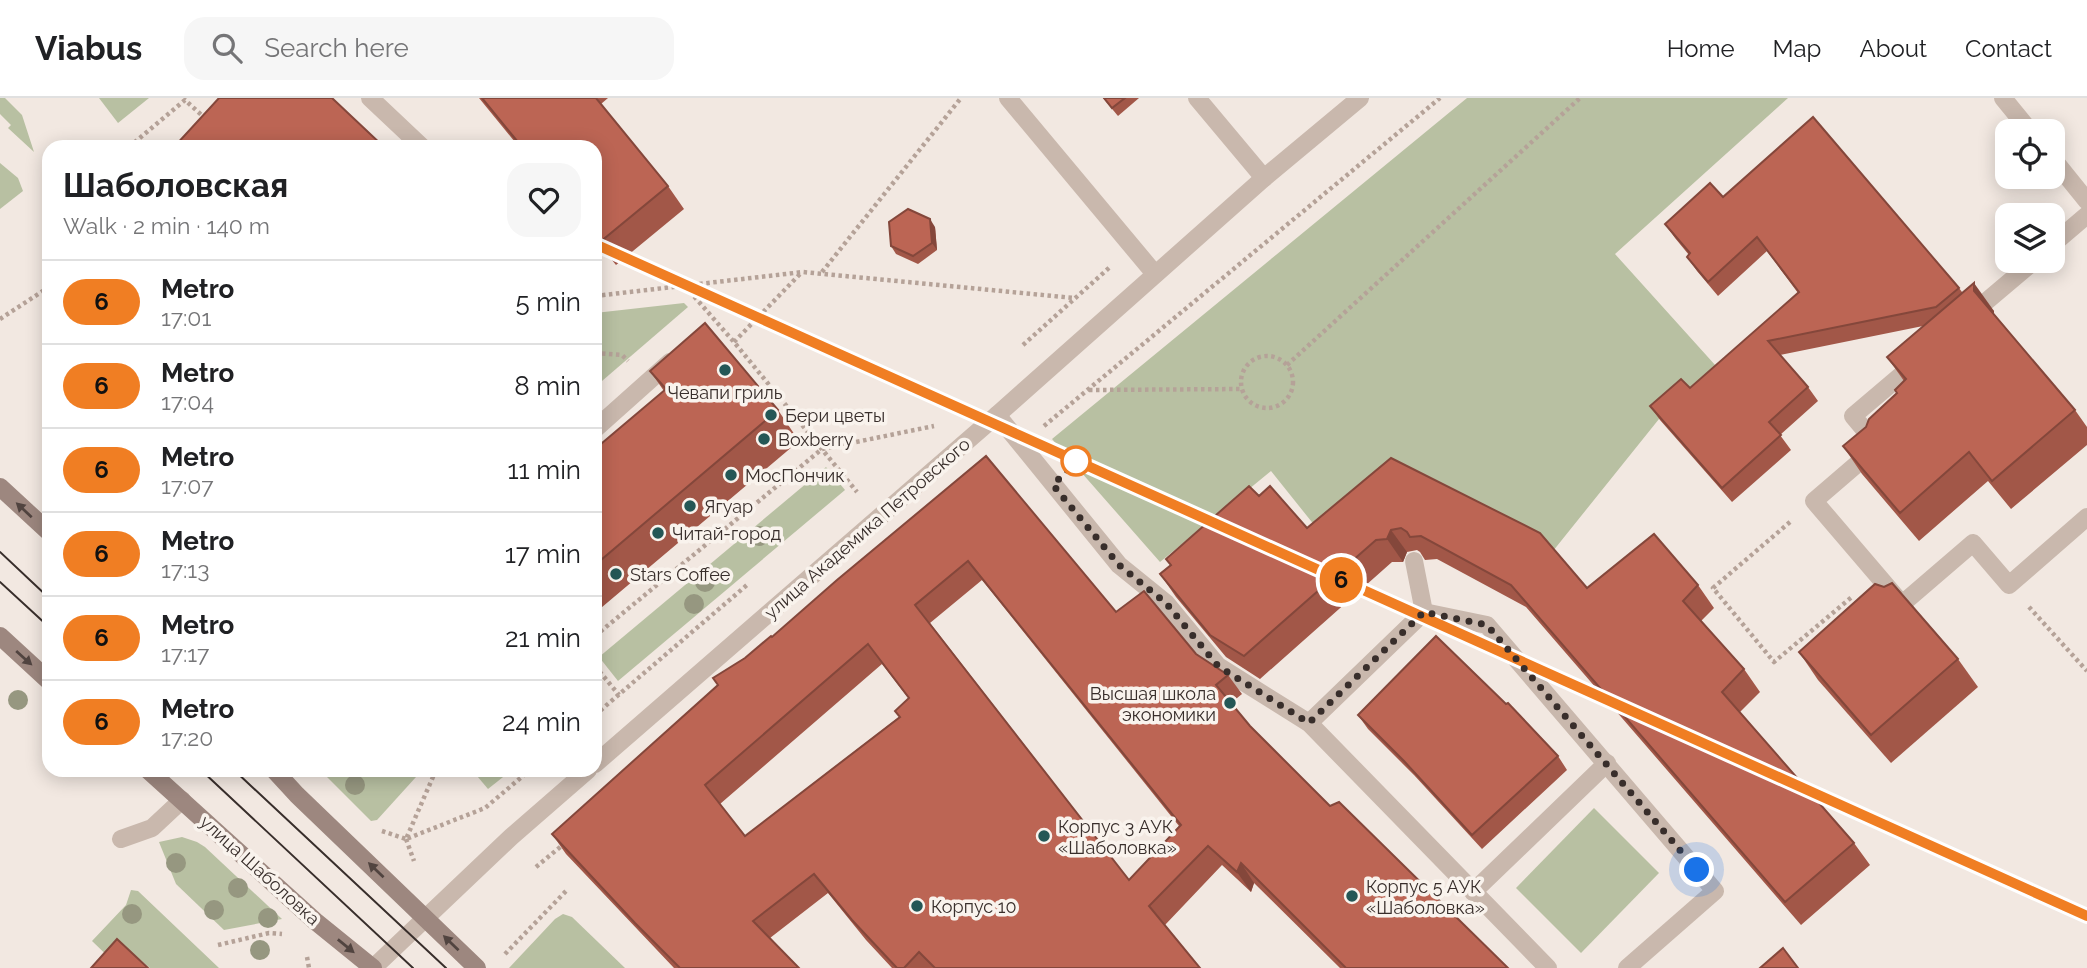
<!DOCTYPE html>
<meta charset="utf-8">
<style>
:root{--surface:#fff;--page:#f6f6f6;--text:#202124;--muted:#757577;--line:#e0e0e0}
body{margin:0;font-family:Raleway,sans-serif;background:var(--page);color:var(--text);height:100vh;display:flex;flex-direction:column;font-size:26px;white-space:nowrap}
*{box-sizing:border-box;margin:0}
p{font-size:23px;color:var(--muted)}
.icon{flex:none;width:38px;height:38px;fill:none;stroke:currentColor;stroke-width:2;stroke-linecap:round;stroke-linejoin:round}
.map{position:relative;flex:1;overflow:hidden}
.side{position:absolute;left:42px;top:42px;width:560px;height:637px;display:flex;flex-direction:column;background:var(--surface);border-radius:21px;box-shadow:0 4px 18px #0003}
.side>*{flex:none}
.badge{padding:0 14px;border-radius:23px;font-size:24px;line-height:46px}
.tools{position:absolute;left:1995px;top:21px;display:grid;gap:14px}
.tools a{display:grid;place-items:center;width:70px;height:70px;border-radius:14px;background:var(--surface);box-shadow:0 4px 18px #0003;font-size:35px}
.you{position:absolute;width:35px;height:35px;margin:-18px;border:5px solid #fff;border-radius:50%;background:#1a73e8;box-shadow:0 0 0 10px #1a73e833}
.map>.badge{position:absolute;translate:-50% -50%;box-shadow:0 0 0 4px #fff}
.round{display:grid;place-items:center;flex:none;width:74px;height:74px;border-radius:21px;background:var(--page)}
.overview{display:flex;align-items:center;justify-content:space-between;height:119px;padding:0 21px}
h1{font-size:33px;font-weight:700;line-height:52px}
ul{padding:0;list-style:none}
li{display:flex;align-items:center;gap:21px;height:84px;padding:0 21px;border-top:2px solid var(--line)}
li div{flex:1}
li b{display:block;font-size:26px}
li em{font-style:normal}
li .badge{min-width:77px;font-weight:700;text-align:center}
header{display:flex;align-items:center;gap:42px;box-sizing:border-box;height:98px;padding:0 35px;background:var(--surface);border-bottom:2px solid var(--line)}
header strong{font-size:33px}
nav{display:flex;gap:38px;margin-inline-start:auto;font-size:24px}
.search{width:490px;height:63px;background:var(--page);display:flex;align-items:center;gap:18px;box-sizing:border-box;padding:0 24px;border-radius:21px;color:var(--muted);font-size:26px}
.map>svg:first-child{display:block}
.green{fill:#b8c0a2}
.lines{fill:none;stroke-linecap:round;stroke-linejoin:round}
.path{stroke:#b5a298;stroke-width:4.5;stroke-dasharray:3.5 3.5;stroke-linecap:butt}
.service{stroke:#c9b8ad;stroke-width:18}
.minor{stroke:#c9b8ad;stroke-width:18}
.tertiary{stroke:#c9b8ad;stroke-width:18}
.secondary{stroke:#9d877f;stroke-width:18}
.tram{stroke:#382e2b;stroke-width:2}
.tree{fill:#969780}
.wall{fill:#a25748;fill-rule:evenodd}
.shaded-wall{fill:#84473b}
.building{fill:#bc6554;stroke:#84473b;stroke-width:2;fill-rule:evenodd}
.oneway{fill:#514440}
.line-casing{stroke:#fff;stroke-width:16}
.line{stroke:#f07e23;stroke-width:10}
.walk{stroke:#382e2b;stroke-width:7;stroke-dasharray:0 12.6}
.poi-dot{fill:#245756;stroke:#f9f3ed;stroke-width:2.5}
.stop-dot{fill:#fff;stroke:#f07e23;stroke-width:3.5}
.labels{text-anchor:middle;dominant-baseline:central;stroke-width:7;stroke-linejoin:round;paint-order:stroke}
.poi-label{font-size:18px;fill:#382e2b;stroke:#f9f3ed;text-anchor:start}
.street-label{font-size:18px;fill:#382e2b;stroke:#f9f3ed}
</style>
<header>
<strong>Viabus</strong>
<div class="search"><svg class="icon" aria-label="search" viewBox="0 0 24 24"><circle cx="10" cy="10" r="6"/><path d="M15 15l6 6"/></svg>Search here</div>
<nav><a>Home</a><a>Map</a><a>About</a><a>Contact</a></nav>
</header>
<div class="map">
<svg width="2087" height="870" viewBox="0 0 2087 870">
<rect width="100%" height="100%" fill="#f2e8e1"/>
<!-- green -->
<g class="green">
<path d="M0 0H5L22 17 34 54 8 30 11 27 0 16Z"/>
<path d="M99 0H149L118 25Z"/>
<path d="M1467 0H1788L1615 156 1725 278 1690 292 1659 321 1553 453 1327 443 1271 373 1160 464 1052 341Z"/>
<path d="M0 65 18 80 23 93 0 111Z"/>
<path d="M684 205 688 209 595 289V215Z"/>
<path d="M826 369 845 392 618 583 599 559Z"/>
<path d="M325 672H414L416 679 377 722 371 723 326 678Z"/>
<path d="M472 672H512L488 691Z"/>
<path d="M1594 710 1659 775 1581 855 1516 790Z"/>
<path d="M182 739 197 744 205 749 282 821 224 832 176 786 159 744Z"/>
<path d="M131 792 138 793 219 870H150L131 854 118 868 92 843 126 807Z"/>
<path d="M563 816 572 819 625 870H509L555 821Z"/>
</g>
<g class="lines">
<!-- path -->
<g class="path">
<path d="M129 49 185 2 207 22"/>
<path d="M822 174 961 0"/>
<path d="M685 188 734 244 857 394"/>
<path d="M595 198 803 174 1074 200"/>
<path d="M0 221 49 189"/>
<path d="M734 244 802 174"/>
<path d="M1023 247 1110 169"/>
<path d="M595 255 622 257 628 263"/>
<circle cx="1267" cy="284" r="26"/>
<path d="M1287 267 1580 0"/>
<path d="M1089 292 1242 291"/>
<path d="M1044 328 1440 0"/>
<path d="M1790 424 1713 490 1774 564 1853 498"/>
<path d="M2029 509 2087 573"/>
<path d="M595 538 822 351 934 328"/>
<path d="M595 568 619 597"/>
<path d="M595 617 747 487"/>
<path d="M48 642 49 640"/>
<path d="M436 672 406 741 485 710 530 672"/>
<path d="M382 733 406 741"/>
<path d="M406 741 414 763"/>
<path d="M536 769 565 745"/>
<path d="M218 847 269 835 282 836"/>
<path d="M505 856 568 791"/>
<path d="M307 859 309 870"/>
</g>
<!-- service -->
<g class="service">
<path d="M370 0 422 49"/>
<path d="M1008 0 1155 176"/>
<path d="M1197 0 1264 80"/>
<path d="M2053 146 2087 117"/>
<path d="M1969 218 2034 163"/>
<path d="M1919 262 1853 318 1878 348 1814 403 1902 506 1973 445 2009 487 2087 419"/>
<path d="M997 317 1119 467 1166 505 1218 568 1309 625 1548 870"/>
<path d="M595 331 670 264"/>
<path d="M1414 463 1424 514"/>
<path d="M1309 625 1424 514 1487 527 1715 793 1627 870"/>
<path d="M121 741 152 730 182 702"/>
<path d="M1473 794 1607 665"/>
</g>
<!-- minor -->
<g class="minor">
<path d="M2003 0 2030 33"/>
<path d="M2053 61 2087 103"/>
</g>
<!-- tertiary -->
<g class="tertiary">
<path d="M595 666 997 317 1264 80 1360 0"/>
<path d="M373 870 511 739 588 672"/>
</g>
<!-- secondary -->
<g class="secondary">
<path d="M0 389 49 434"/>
<path d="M0 538 49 583"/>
<path d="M148 672 315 823 373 870"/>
<path d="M274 672 297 697 477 870"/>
</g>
<!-- tram -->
<g class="tram">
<path d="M0 454 49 500"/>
<path d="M0 484 49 529"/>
<path d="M201 672 413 870"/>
<path d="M234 672 446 870"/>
</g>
</g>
<!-- trees -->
<g class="tree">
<circle cx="759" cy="438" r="10"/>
<circle cx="705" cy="484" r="10"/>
<circle cx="694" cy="506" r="10"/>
<circle cx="18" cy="602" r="10"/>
<circle cx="355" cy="687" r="10"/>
<circle cx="176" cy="765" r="10"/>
<circle cx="238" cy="790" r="10"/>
<circle cx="214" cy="812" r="10"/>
<circle cx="132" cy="816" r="10"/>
<circle cx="268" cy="820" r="10"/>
<circle cx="260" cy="852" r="10"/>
</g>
<!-- wall -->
<g class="wall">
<path d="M479 0H608L601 6 668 88 684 111 616 167 595 141V49H519Z"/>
<path d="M1103 0H1139L1118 18Z"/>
<path d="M1723 99 1959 190 1962 194 1994 213V216L2075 312 2087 329V347L2011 411 1988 383 1919 443 1862 376 1843 348 1866 329 1897 295 1904 283 1887 259 1923 228 1780 257 1808 289 1818 303 1780 337 1791 352 1732 404 1660 322 1650 308 1690 290 1798 195 1767 153 1718 198 1697 173 1687 159 1689 157 1675 140 1665 126Z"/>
<path d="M935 129 937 152 918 166 896 156 891 148Z"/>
<path d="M650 273 778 312 799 343 595 515V351L664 293Z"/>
<path d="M986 358 1116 514 1196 556 1228 577 1242 596 1231 605 1250 628 1330 708 1508 870H1340L1254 785 1251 794 1222 767 1165 827 1200 870H892L866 842 828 795 770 840 799 870H674L566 756 552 736 718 587 745 560 772 539ZM982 482 1179 728 1129 782 930 525ZM882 566 909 601 899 619 745 738 720 706Z"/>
<path d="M1391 360 1587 490 1698 487 1714 510 1701 523 1744 571 1760 594 1740 614 1854 745 1870 767 1801 827 1526 509 1437 461 1425 462 1420 454 1417 452 1407 454 1403 464H1392L1260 581 1226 559 1176 499 1160 476 1171 468 1166 461 1259 398 1307 430Z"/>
<path d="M1799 554 1958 561 1978 589 1891 665 1818 582Z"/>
<path d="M1358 617 1558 658 1567 672 1482 751 1414 677 1368 631Z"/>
</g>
<!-- shaded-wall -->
<g class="shaded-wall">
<path d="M930 121 935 129 937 152 932 145Z"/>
<path d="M1974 185 1994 213V221L1974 193Z"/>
<path d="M1391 432 1407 454 1403 464 1387 441Z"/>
<path d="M1241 765 1254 785 1251 794 1237 774Z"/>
</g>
<!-- building -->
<g class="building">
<path d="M219 0H332L384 49H174Z"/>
<path d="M482 0H596L668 88 600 144 595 138V49H522Z"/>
<path d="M1104 0H1125L1112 10Z"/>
<path d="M1813 19 1959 190 1936 209 1768 243 1808 289 1769 324 1781 337 1722 390 1650 308 1681 281 1690 290 1799 194 1757 139 1708 184 1687 159 1690 155 1665 126 1710 85 1723 99Z"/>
<path d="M908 111 930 121 932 145 913 158 891 148 889 124Z"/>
<path d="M1974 185V193L2075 312 1992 383 1969 354 1900 415 1843 348 1866 329 1869 321 1897 295 1895 292 1906 281 1887 259Z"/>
<path d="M705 225 778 312 595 467V351L666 291 650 273Z"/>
<path d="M986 358 1116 514 1144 493 1196 556 1228 577 1216 587 1250 628 1330 708 1339 704 1508 870H1346L1241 765 1237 774 1208 748 1149 808 1200 870H935L919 854 904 870H897L852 822 814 776 753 823 799 870H680L635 825 552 736 718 587 713 580 745 560 771 538 772 539 837 482ZM968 463 1181 727 1129 782 915 507ZM868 546 909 600 895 613 900 619 745 738 705 687Z"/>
<path d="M1391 360 1540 435 1587 490 1654 436 1698 487 1683 503 1744 571 1722 594 1854 745 1785 804 1511 487 1421 438 1410 439 1407 434 1401 430 1391 432 1387 441 1376 442 1244 558 1210 537 1160 476 1171 467 1166 461 1249 388 1259 398 1270 388 1307 430Z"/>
<path d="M1892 485 1958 561 1871 637 1799 554 1875 486 1884 489Z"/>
<path d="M1436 538 1506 606 1508 605 1558 658 1472 737 1404 663 1358 617Z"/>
<path d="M117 841 148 870H91Z"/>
<path d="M1783 850 1798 870H1760Z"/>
</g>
<!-- one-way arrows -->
<defs><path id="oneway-solid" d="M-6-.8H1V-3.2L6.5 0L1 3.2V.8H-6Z" transform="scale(1.75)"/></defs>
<g class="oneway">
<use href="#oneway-solid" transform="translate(24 412) rotate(-137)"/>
<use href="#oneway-solid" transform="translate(24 560) rotate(42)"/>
<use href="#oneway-solid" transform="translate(376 772) rotate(-136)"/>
<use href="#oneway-solid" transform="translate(451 845) rotate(-136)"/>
<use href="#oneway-solid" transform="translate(346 848) rotate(39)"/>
</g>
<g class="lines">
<!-- line casing -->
<g class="line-casing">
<path id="line" d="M595 146 2087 818"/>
</g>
<!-- line -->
<use href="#line" class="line"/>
<!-- walk -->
<path class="walk" d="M1076 363 1053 387 1119 467 1166 505 1218 568 1309 625 1424 514 1487 527 1697 772"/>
</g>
<!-- markers -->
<g class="poi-dot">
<circle cx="725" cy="272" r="7"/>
<circle cx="771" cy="317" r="7"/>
<circle cx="764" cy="341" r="7"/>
<circle cx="731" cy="377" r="7"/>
<circle cx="690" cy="408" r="7"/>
<circle cx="658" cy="435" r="7"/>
<circle cx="616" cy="476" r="7"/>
<circle cx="1230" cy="605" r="7"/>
<circle cx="1044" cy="738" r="7"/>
<circle cx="1352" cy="798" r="7"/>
<circle cx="917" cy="808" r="7"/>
</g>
<circle class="stop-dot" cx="1076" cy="363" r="14"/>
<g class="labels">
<!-- poi labels -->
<g class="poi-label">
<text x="725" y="294" text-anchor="middle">Чевапи гриль</text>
<text x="785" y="317">Бери цветы</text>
<text x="778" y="341">Boxberry</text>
<text x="745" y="377">МосПончик</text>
<text x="704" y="408">Ягуар</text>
<text x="672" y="435">Читай-город</text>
<text x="630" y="476">Stars Coffee</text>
<text x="1216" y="595" text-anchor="end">Высшая школа<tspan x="1216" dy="21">экономики</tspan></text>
<text x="1058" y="728">Корпус 3 АУК<tspan x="1058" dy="21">«Шаболовка»</tspan></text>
<text x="1366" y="788">Корпус 5 АУК<tspan x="1366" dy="21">«Шаболовка»</tspan></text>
<text x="931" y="808">Корпус 10</text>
</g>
<!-- street labels -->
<g class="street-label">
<text transform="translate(867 430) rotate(-41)">улица Академика Петровского</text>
<text transform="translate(260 772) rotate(42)">улица Шаболовка</text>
</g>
</g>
</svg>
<div class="tools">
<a><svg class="icon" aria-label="locate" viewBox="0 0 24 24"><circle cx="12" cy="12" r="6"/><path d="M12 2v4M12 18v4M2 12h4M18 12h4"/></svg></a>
<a><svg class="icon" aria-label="layers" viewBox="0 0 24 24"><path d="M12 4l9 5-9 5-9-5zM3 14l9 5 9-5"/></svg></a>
</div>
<div class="you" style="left:1697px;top:772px"></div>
<b class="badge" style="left:1341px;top:482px;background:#f07e23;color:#111">6</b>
<section class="side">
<div class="overview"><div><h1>Шаболовская</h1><p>Walk · 2 min · 140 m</p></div><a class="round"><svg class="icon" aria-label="heart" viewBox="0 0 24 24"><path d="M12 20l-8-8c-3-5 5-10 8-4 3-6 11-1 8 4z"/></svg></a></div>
<ul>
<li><span class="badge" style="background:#f07e23;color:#111">6</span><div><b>Metro</b><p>17:01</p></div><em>5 min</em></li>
<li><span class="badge" style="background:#f07e23;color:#111">6</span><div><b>Metro</b><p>17:04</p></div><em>8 min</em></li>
<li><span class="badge" style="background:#f07e23;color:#111">6</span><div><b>Metro</b><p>17:07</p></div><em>11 min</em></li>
<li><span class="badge" style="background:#f07e23;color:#111">6</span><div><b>Metro</b><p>17:13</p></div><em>17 min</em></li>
<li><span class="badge" style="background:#f07e23;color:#111">6</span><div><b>Metro</b><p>17:17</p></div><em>21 min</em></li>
<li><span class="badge" style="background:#f07e23;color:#111">6</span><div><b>Metro</b><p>17:20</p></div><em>24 min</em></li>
</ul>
</section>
</div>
